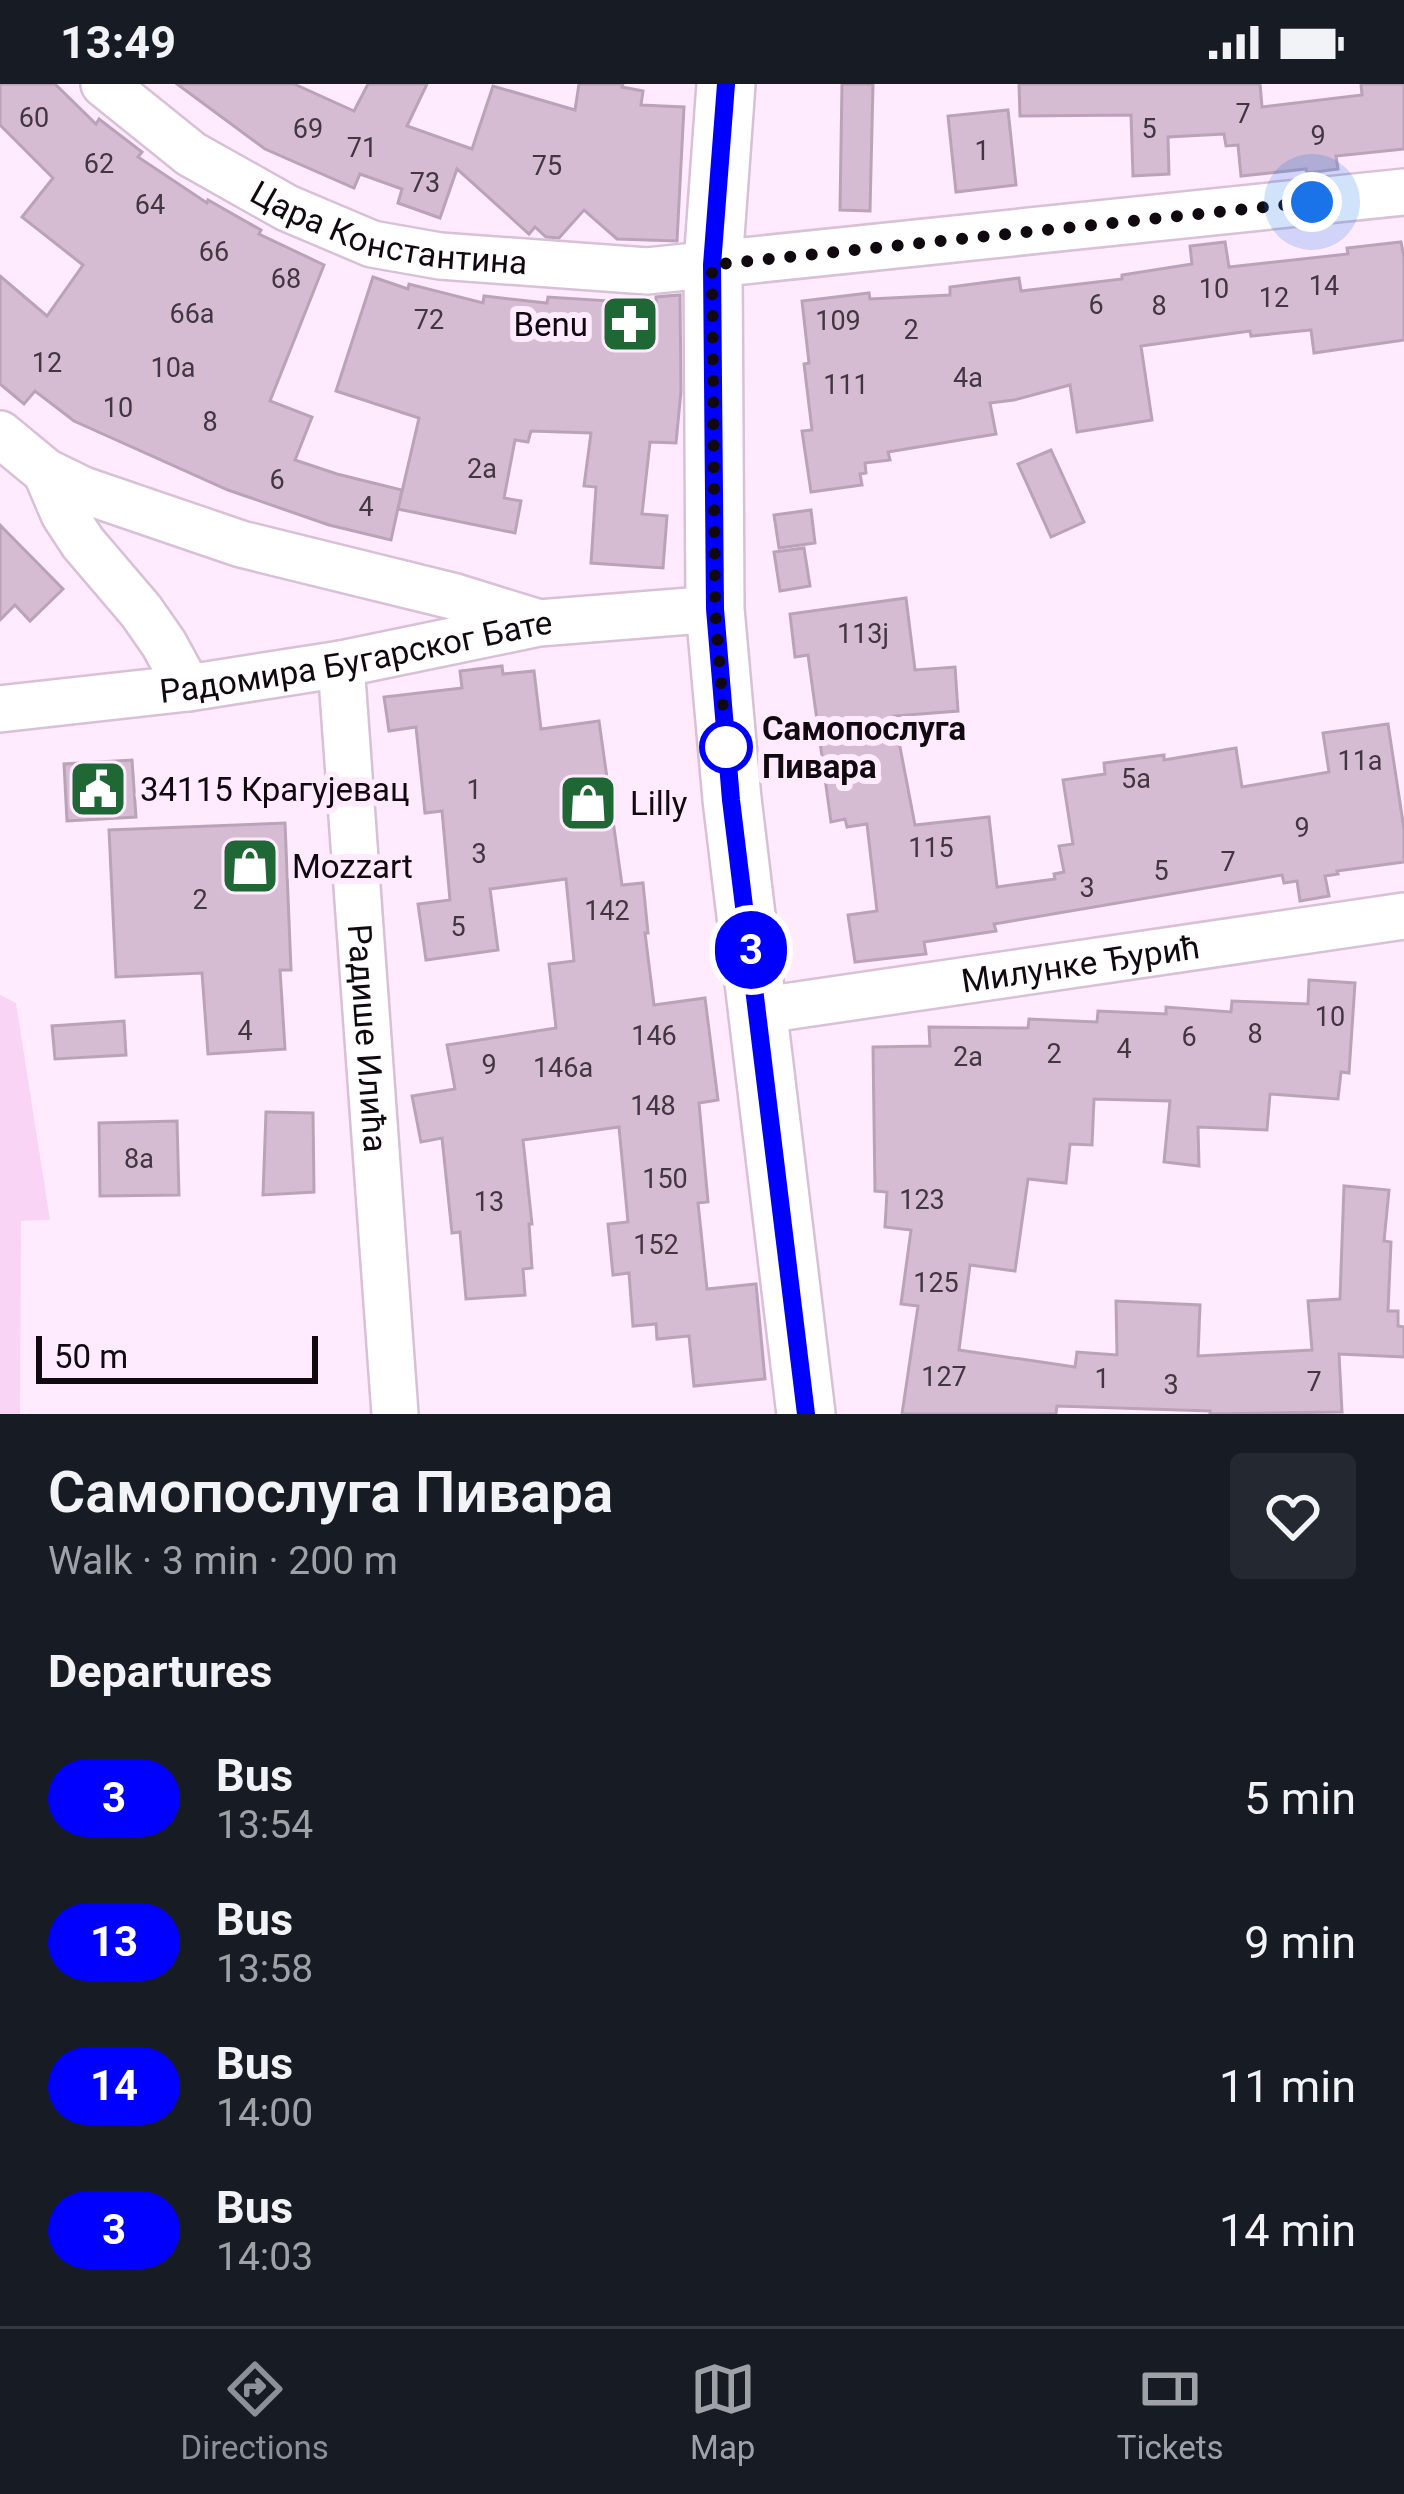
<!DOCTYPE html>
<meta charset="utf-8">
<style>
:root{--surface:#171b24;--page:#242831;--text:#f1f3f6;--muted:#9ea1a6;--line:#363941;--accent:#8c9099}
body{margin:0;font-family:Roboto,sans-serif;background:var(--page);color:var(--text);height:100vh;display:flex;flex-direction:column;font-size:45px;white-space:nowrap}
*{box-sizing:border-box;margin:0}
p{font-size:39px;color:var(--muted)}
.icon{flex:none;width:66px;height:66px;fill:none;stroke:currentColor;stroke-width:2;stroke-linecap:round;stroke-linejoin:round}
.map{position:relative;height:1330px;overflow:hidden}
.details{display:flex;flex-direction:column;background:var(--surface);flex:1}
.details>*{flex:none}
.badge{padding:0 24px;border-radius:39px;font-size:42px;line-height:78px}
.scale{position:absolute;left:36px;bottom:30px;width:282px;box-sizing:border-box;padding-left:12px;border:6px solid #110910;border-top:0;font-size:33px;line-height:42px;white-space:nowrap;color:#110910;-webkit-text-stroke:9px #ffebfd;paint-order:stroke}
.you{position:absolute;width:60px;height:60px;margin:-30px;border:9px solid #fff;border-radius:50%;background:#1a73e8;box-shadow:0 0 0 18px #1a73e833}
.map>.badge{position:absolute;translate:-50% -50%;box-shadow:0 0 0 6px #fff}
h2{padding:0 48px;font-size:45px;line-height:108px}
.round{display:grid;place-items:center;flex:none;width:126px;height:126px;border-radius:12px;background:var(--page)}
.summary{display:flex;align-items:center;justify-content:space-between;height:204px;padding:0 48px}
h1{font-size:57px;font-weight:600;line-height:90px}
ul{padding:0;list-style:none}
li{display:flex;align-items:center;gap:36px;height:144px;padding:0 48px}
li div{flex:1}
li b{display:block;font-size:45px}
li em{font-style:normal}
li .badge{min-width:132px;font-weight:700;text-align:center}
.status{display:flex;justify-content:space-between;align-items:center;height:84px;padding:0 60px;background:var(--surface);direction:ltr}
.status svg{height:33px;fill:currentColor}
.menu{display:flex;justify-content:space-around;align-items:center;height:168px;border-top:3px solid var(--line);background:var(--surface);font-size:33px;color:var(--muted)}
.menu a{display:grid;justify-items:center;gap:6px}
.menu .active{color:var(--accent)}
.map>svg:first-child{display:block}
.green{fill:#f9d4f5}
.building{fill:#d5bcd2;stroke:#baa3b8;stroke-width:3}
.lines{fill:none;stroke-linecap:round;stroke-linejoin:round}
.minor-casing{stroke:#d8c0d6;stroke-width:50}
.tertiary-casing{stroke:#d8c0d6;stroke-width:62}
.minor{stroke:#fff;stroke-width:45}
.tertiary{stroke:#fff;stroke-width:57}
.line-casing{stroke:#fff;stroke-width:27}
.line{stroke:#00f;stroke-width:18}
.walk{stroke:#110910;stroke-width:12;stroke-dasharray:0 21.6}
.stop-dot{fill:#fff;stroke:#00f;stroke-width:6}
.labels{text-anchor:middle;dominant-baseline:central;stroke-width:12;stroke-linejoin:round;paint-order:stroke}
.number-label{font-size:27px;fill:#423640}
.street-label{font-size:33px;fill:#110910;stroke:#ffebfd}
.poi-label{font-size:33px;fill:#110910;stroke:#ffebfd;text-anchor:start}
.stop-label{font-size:33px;font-weight:bold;fill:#110910;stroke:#ffebfd;text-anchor:start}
</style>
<div class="status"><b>13:49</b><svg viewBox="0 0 49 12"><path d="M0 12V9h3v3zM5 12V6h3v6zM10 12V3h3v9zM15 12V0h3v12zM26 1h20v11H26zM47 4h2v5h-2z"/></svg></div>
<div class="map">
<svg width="1404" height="1330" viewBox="0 0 1404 1330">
<rect width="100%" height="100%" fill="#ffebfd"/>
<!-- green -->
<path class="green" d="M0 911 16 919 50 1136 21 1137 20 1330H0Z"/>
<!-- building -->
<g class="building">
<path d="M0 0H55L96 40 99 35 142 68 138 73 207 119 208 116 261 146 259 150 324 181 270 317 312 333 295 376 337 390 402 406 391 456 329 441 228 406 74 337 35 307 24 320 0 300V192L47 232 83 181 22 133 53 94 0 41Z"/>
<path d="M177 0H294L354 27 368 0H427L407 42 472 65 493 2 575 26 579 0H623L622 3 643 7 641 21 684 23 677 157 617 155 584 126 559 154 546 153 535 143 529 150 457 85 440 134 398 119 402 105 360 90 354 104 265 65Z"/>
<path d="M842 0H873L870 127 840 126Z"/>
<path d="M1019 0H1260L1262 23 1362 11 1361 0H1404V65L1336 72 1338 85 1307 89 1306 85 1241 92 1238 61 1226 62 1224 50 1168 53 1169 90 1133 92 1131 31 1020 32Z"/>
<path d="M1008 26 1016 101 956 108 948 32Z"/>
<path d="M1225 158 1229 183 1348 170 1347 164 1401 158 1404 173V256L1314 269 1311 246 1251 252 1250 247 1141 262 1152 336 1077 348 1070 301 1014 316 990 319 996 350 888 368 890 376 865 379 866 389 860 390 862 401 811 408 802 347 812 346 804 280 809 279 802 217 869 209 870 215 950 211V203L1019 194 1021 207 1122 195V191L1192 180 1190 162Z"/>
<path d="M373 193 408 205 409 200 483 219 484 212 547 219 548 213 656 220V213L680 211 681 307 676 359 650 358 642 430 667 432 663 484 591 479 596 403 584 402 591 349 531 347 528 358 515 356 504 414 521 417 515 449 398 425 419 334 336 307Z"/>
<path d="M1051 366 1084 438 1051 453 1018 380Z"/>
<path d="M811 426 815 459 779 464 774 431Z"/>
<path d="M0 441 63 505 30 537 15 521 0 536Z"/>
<path d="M804 464 810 502 780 507 774 468Z"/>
<path d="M906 514 915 586 955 583 958 627 894 632 915 741 989 733 997 803 1055 795 1054 790 1064 788 1059 762 1073 760 1063 696 1105 690 1104 679 1164 671V676L1236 664 1242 703 1329 688 1323 649 1388 640 1404 745V778L1337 787 1338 790 1325 792 1329 812 1300 817 1297 797 1284 799 1282 791 994 840 996 847 924 858 926 870 855 878 848 831 877 827 867 740 847 743 845 735 831 738 808 571 795 573 790 530Z"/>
<path d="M502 582 503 590 534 587 541 645 599 637 622 801 643 799 648 849H645L654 921 705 914 718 1016 699 1019 708 1118 698 1119 707 1205 756 1200 765 1295 694 1302 689 1252 657 1255 656 1240 633 1242 629 1189 613 1191 608 1140 628 1138 619 1043 523 1056 532 1140H529L532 1184 523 1185 525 1211 466 1215 460 1148 452 1149 442 1054 421 1058 412 1012 455 1005 447 961 556 944 549 880 574 877 566 795 490 805 498 866 426 876 418 820 450 816 442 727 425 729 416 643 389 647 384 613 462 604 460 587Z"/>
<path d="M132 676 136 733 67 737 64 680Z"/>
<path d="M285 739 291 886H280L285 965 208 970 202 889 116 893 109 746Z"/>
<path d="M1309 896 1355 899 1349 989 1341 988 1338 1015 1270 1010 1267 1046 1198 1043 1199 1082 1164 1078 1170 1017 1094 1015 1092 1061 1070 1060 1066 1099 1028 1095 1015 1187 970 1181 959 1266 1075 1283 1077 1268 1117 1271 1116 1217 1200 1221 1198 1272 1312 1266 1308 1217 1340 1215 1344 1102 1389 1106 1384 1157 1391 1158 1388 1227H1398V1242L1404 1243V1273L1339 1270 1342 1328 1210 1330V1327L1057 1322 1056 1330H902L918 1222 901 1220 911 1146 885 1143 887 1108 875 1107 873 963 930 962 929 943 1028 944 1029 935 1097 938 1098 927 1166 930V923L1231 928 1232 917 1308 920Z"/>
<path d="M124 937 126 971 55 975 52 942Z"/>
<path d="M266 1028 313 1029 314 1108 263 1111Z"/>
<path d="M177 1037 179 1111 100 1112 99 1039Z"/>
</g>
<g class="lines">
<!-- minor casing -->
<g class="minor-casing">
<g id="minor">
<path id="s1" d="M104 0 191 70 287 124 372 160 440 172 647 187 1404 108"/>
<path d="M0 350 46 388 83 406 241 460 452 512 536 538"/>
<path d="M46 388 64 430 83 459 141 527 164 560 188 604"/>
<path id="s2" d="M341 580 395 1330"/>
<path id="s3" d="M0 625 188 604 341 580 539 539 715 525"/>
<path id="s4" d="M757 927 1404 832"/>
</g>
</g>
<!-- tertiary casing -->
<g class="tertiary-casing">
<path id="tertiary" d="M726 0 713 180 715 525 732 715 806 1330"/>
</g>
<!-- minor -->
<use href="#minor" class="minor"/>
<!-- tertiary -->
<use href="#tertiary" class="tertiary"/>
</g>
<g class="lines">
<!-- line casing -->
<g class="line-casing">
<path id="line" d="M726 0 712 181 715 525 731 716 806 1330"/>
</g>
<!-- line -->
<use href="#line" class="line"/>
<!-- walk -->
<path class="walk" d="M726 663 727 674 715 525 712 181 1312 118"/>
</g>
<!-- icons -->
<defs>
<g id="pharmacy-square" transform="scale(3)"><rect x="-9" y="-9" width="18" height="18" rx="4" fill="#1f6835" stroke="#ffebfd"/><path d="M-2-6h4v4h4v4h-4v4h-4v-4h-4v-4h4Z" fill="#fff"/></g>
<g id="civic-square" transform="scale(3)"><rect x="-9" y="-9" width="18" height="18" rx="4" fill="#1f6835" stroke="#ffebfd"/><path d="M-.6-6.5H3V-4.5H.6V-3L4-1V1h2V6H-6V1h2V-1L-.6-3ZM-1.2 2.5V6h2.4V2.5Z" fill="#fff"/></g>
<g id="shop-square" transform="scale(3)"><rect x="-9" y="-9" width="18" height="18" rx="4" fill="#1f6835" stroke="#ffebfd"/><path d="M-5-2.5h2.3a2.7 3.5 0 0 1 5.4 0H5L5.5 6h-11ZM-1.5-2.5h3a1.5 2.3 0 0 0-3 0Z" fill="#fff"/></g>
</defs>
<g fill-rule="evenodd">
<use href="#pharmacy-square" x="630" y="240"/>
<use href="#civic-square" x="98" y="705"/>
<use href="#shop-square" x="588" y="719"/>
<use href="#shop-square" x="250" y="782"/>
</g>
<!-- markers -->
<circle class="stop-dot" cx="726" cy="663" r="24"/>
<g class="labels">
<!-- number labels -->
<g class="number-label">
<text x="1243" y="30">7</text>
<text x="34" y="34">60</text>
<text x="308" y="45">69</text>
<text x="1149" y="45">5</text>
<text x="1318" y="52">9</text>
<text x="362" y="64">71</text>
<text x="982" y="67">1</text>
<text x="99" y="80">62</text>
<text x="547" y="82">75</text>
<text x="425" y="99">73</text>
<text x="150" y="121">64</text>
<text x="214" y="168">66</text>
<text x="286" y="195">68</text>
<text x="1324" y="202">14</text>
<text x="1214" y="205">10</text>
<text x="1274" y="214">12</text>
<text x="1096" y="221">6</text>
<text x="1159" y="222">8</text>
<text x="192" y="230">66a</text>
<text x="429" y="236">72</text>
<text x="838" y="237">109</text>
<text x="911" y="246">2</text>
<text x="47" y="279">12</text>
<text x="173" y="284">10a</text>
<text x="968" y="294">4a</text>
<text x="846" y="301">111</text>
<text x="118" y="324">10</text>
<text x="210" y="338">8</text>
<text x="482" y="385">2a</text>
<text x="277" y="396">6</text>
<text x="366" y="423">4</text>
<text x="863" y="550">113j</text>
<text x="1360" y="677">11a</text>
<text x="1136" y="695">5a</text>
<text x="474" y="706">1</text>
<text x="1302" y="744">9</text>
<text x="931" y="764">115</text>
<text x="479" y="770">3</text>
<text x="1228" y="778">7</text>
<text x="1161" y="787">5</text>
<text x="1087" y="804">3</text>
<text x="200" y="816">2</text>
<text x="607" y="827">142</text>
<text x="458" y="843">5</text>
<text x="1330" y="933">10</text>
<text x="245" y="947">4</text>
<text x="1255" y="950">8</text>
<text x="654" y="952">146</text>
<text x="1189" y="953">6</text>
<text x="1124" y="965">4</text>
<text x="1054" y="970">2</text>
<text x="968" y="973">2a</text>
<text x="489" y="981">9</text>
<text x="563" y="984">146a</text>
<text x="653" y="1022">148</text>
<text x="139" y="1075">8a</text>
<text x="665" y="1095">150</text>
<text x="922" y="1116">123</text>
<text x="489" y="1118">13</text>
<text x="656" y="1161">152</text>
<text x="936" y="1199">125</text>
<text x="944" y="1293">127</text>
<text x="1102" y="1295">1</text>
<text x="1314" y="1298">7</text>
<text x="1171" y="1301">3</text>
</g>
<!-- street labels -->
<g class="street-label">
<text stroke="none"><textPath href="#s1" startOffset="327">Цара Константина</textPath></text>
<text stroke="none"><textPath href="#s3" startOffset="360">Радомира Бугарског Бате</textPath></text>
<text stroke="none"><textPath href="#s4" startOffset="327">Милунке Ђурић</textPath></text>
<text stroke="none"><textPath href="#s2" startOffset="375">Радише Илића</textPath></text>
</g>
<!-- poi labels -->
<g class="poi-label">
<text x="588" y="240" text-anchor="end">Benu</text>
<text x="140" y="705">34115 Крагујевац</text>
<text x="630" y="719">Lilly</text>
<text x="292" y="782">Mozzart</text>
</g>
<!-- stop labels -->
<g class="stop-label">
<text x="762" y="644">Самопослуга<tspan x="762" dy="38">Пивара</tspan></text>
</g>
</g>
</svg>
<div class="scale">50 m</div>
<div class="you" style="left:1312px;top:118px"></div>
<b class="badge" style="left:751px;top:866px;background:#00f;color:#fff">3</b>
</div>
<section class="details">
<div class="summary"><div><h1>Самопослуга Пивара</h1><p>Walk · 3 min · 200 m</p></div><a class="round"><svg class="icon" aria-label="heart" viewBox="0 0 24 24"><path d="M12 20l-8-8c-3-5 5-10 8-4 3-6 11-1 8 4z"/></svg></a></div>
<h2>Departures</h2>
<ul>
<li><span class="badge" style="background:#00f;color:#fff">3</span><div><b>Bus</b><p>13:54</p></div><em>5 min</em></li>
<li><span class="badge" style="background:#00f;color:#fff">13</span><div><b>Bus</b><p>13:58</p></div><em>9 min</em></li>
<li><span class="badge" style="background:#00f;color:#fff">14</span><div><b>Bus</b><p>14:00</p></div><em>11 min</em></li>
<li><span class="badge" style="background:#00f;color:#fff">3</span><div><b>Bus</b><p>14:03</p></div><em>14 min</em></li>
</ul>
</section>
<nav class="menu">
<a class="active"><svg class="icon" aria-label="directions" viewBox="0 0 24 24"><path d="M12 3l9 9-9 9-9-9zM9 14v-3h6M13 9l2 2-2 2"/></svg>Directions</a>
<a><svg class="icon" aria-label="map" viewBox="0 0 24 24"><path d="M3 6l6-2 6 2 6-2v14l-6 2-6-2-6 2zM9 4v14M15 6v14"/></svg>Map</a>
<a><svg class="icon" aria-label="tickets" viewBox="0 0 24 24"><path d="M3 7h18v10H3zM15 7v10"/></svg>Tickets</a>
</nav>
